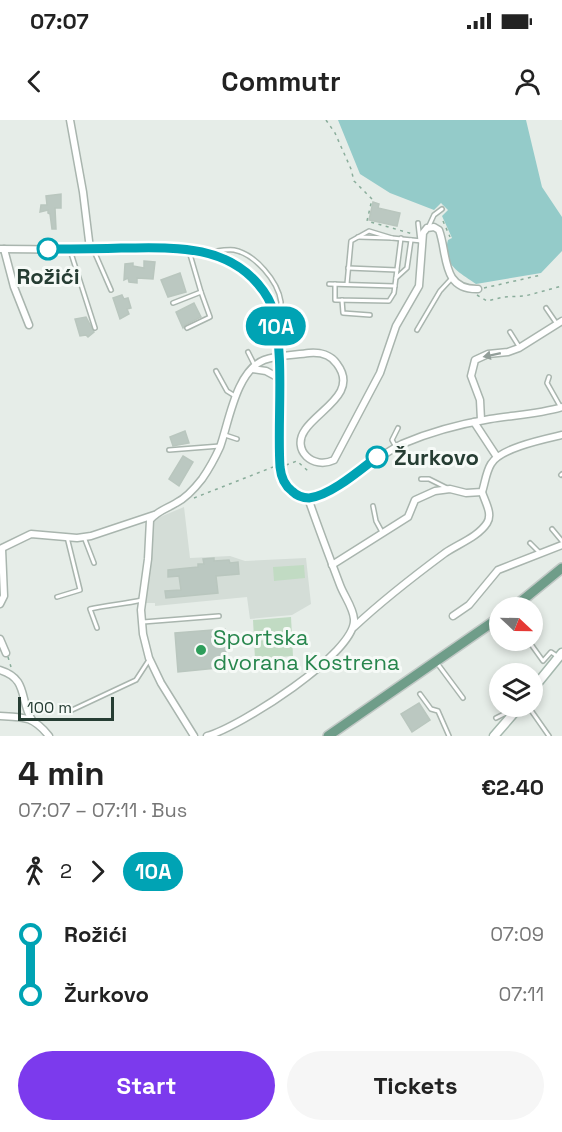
<!DOCTYPE html>
<meta charset="utf-8">
<style>
:root{--surface:#fff;--page:#f6f6f6;--text:#222;--muted:#767676;--accent:#7c3aed}
body{margin:0;font-family:"Space Grotesk",sans-serif;background:var(--page);color:var(--text);height:100vh;display:flex;flex-direction:column;font-size:22px;white-space:nowrap}
*{box-sizing:border-box;margin:0}
p{font-size:20px;color:var(--muted)}
.icon{flex:none;width:33px;height:33px;fill:none;stroke:currentColor;stroke-width:2;stroke-linecap:round;stroke-linejoin:round}
.map{position:relative;height:616px;overflow:hidden}
.sheet{display:flex;flex-direction:column;background:var(--surface);flex:1}
.sheet>*{flex:none}
.badge{padding:0 12px;border-radius:20px;font-size:21px;line-height:39px}
.needle{width:39px;rotate:112deg}
.controls{position:absolute;left:489px;top:477px;display:grid;gap:12px}
.controls a{display:grid;place-items:center;width:54px;height:54px;border-radius:50%;background:var(--surface);box-shadow:0 3px 9px #0003;font-size:30px}
.scale{position:absolute;left:18px;bottom:15px;width:96px;box-sizing:border-box;padding-left:6px;border:3px solid #263d33;border-top:0;font-size:16px;line-height:21px;white-space:nowrap;color:#263d33;-webkit-text-stroke:4px #f6faf7;paint-order:stroke}
.map>.badge{position:absolute;translate:-50% -50%;box-shadow:0 0 0 3px #fff}
.legs{display:flex;align-items:center;gap:9px;height:66px;padding:0 18px;font-size:20px}
.legs p{margin-inline-start:auto}
.head{display:flex;align-items:center;justify-content:space-between;height:102px;padding:0 18px}
h1{font-size:33px;font-weight:700;line-height:45px}
.action{display:flex;gap:12px;margin-top:auto;padding:12px 18px}
.action a{flex:1;height:69px;border-radius:36px;background:var(--accent);color:#fff;font-size:24px;font-weight:700;line-height:69px;text-align:center}
.action a+a{background:var(--page);color:var(--text)}
ul{padding:0 18px;list-style:none}
li{display:flex;align-items:center;gap:21px;height:60px;font-size:22px}
li i{display:grid;place-items:center;width:9px;height:100%;margin:0 8px;background:currentColor}
li i::after{content:'';width:15px;height:15px;margin:-8px;border:4px solid;border-radius:50%;background:var(--surface)}
li p{margin-inline-start:auto}
li:first-child i{background:linear-gradient(#0000 50%,currentColor 0)}
li:last-child i{background:linear-gradient(currentColor 50%,#0000 0)}
.status{display:flex;justify-content:space-between;align-items:center;height:42px;padding:0 30px;background:var(--surface);direction:ltr}
.status svg{height:16px;fill:currentColor}
header{display:flex;justify-content:space-between;align-items:center;height:78px;padding:0 18px;background:var(--surface);font-size:27px;font-weight:700}
.map>svg:first-child{display:block}
.built{fill:#d4ddd7}
.green{fill:#c1dbc3}
.water{fill:#94cbc9}
.building{fill:#bbc8c1;stroke:#b9c6be;stroke-width:1.5}
.lines{fill:none;stroke-linecap:round;stroke-linejoin:round}
.lane-casing{stroke:#a9b5ae;stroke-width:6}
.street-casing{stroke:#a9b5ae;stroke-width:9}
.secondary-casing{stroke:#a5b8ae;stroke-width:11}
.primary-casing{stroke:#c2c9c6;stroke-width:12}
.path{stroke:#8aad9b;stroke-width:1.5;stroke-dasharray:3 4.5;stroke-linecap:butt}
.lane{stroke:#fff;stroke-width:3}
.street{stroke:#fff;stroke-width:6}
.secondary{stroke:#fff;stroke-width:8}
.primary{stroke:#6f9d89;stroke-width:9}
.oneway{fill:#929e99}
.line-1-casing{stroke:#fff;stroke-width:14}
.line-1{stroke:#00a3b4;stroke-width:9}
.stop-1-dot{fill:#fff;stroke:#00a3b4;stroke-width:3}
.leisure-dot{fill:#2e9e5b;stroke:#f6faf7;stroke-width:2}
.labels{text-anchor:middle;dominant-baseline:central;stroke-width:6;stroke-linejoin:round;paint-order:stroke}
.stop-label{font-size:22px;font-weight:bold;fill:#263d33;stroke:#f6faf7}
.leisure-label{font-size:22px;fill:#27864d;stroke:#f6faf7;text-anchor:start}
</style>
<div class="status"><b>07:07</b><svg viewBox="0 0 49 12"><path d="M0 12V9h3v3zM5 12V6h3v6zM10 12V3h3v9zM15 12V0h3v12zM26 1h20v11H26zM47 4h2v5h-2z"/></svg></div>
<header><svg class="icon" aria-label="back" viewBox="0 0 24 24"><path d="M15 5l-7 7 7 7"/></svg>Commutr<svg class="icon" aria-label="person" viewBox="0 0 24 24"><circle cx="12" cy="8" r="4"/><path d="M4 21q1-7 8-7t8 7"/></svg></header>
<div class="map">
<svg width="562" height="616" viewBox="0 0 562 616">
<rect width="100%" height="100%" fill="#e6ede8"/>
<!-- built -->
<path class="built" d="M184 387 190 438 230 436 245 441 306 438 311 484 292 495 250 499 247 477 155 486V483H146L153 402 160 397Z"/>
<!-- green -->
<g class="green">
<path d="M304 445 305 458 274 461 273 447Z"/>
<path d="M291 497 292 516 254 519 253 500Z"/>
<path d="M292 518 293 536 255 539 254 521Z"/>
</g>
<!-- water -->
<path class="water" d="M338 0H526L542 67 562 97V131L541 153 476 164C459 152 441 144 448 120L452 118 442 96 448 90 441 83 434 90 390 73 360 54Z"/>
<!-- building -->
<g class="building">
<path d="M61 74V88H55L56 109H52L50 94 48 93V90L40 92 41 85H47L46 76Z"/>
<path d="M373 82 379 84 378 88 400 93 397 106 369 100Z"/>
<path d="M144 141 155 142 153 159 137 158V163L129 162 128 158 124 160 125 144 133 143V146L144 148Z"/>
<path d="M180 153 186 172 168 177 161 160Z"/>
<path d="M122 175 124 179 128 178 131 188 127 189 129 194 120 199 113 178Z"/>
<path d="M194 183 201 197 185 205 183 208 176 192Z"/>
<path d="M86 197 94 212 88 217 86 215 80 216 75 199Z"/>
<path d="M185 311 189 323 173 326 170 317Z"/>
<path d="M183 336 193 342 179 366 169 359Z"/>
<path d="M214 438V441L229 440 230 443 238 442 239 454 216 456 218 473 166 478 165 471 181 470 179 456 168 457V450L198 447V444H204L203 439Z"/>
<path d="M225 509 227 547 178 552 175 513Z"/>
<path d="M419 583 430 600 412 612 401 594Z"/>
</g>
<g class="lines">
<!-- lane casing -->
<g class="lane-casing">
<g id="lane">
<path d="M418 103 420 121"/>
<path d="M428 108 434 95 442 89"/>
<path d="M358 117 392 118 422 121"/>
<path d="M70 130 95 208"/>
<path d="M94 131 111 170"/>
<path d="M210 132C218 131 227 129 234 130 255 134 278 161 281 182 281 188 278 194 277 200"/>
<path d="M348 148 397 150"/>
<path d="M396 158 407 148 411 120"/>
<path d="M329 164 395 166"/>
<path d="M335 164V180L389 181 394 173 401 118"/>
<path d="M347 164 351 121 369 111 392 118"/>
<path d="M342 180 343 193 370 195"/>
<path d="M173 183 201 172 189 131"/>
<path d="M546 188 557 204"/>
<path d="M187 208 210 197 201 172"/>
<path d="M417 210 440 171 452 158"/>
<path d="M510 212 520 228"/>
<path d="M248 232 254 244"/>
<path d="M216 251 227 271 235 276"/>
<path d="M549 257 547 263 560 286"/>
<path d="M225 315 237 319"/>
<path d="M396 327 392 320 398 308"/>
<path d="M169 330 220 326"/>
<path d="M561 355 562 354"/>
<path d="M421 359H429L447 368"/>
<path d="M373 386 376 401 382 412"/>
<path d="M552 409 562 421"/>
<path d="M84 417 94 443"/>
<path d="M530 423 539 432"/>
<path d="M57 477 80 470 67 417"/>
<path d="M143 502 219 496"/>
<path d="M97 508 90 489C107 485 125 484 142 480"/>
<path d="M528 520 543 541 551 532 557 536"/>
<path d="M437 543 463 578"/>
<path d="M420 574 431 589 438 591 449 616"/>
<path d="M528 586 549 616"/>
<path d="M72 590 136 560 149 540"/>
<path d="M496 598 512 590"/>
</g>
</g>
<!-- street casing -->
<g class="street-casing">
<g id="street">
<path d="M70 0 83 72 90 129"/>
<path d="M0 129C30 129 61 130 91 129 147 126 218 117 258 164 265 172 271 182 274 192 286 245 276 302 280 356 286 366 294 378 307 378 328 379 378 335 402 324 430 312 460 304 490 299 514 295 539 294 562 287"/>
<path d="M4 129 14 167 29 205"/>
<path d="M252 249 266 251 279 258"/>
<path d="M481 300 480 280 471 256 475 240 488 234 508 232 519 228 562 201"/>
<path d="M474 302 497 337"/>
<path d="M0 429 31 414 77 418 91 416 154 395"/>
<path d="M332 445 408 397 415 380 435 371 450 369 466 373 482 372C485 363 486 352 491 344 500 328 545 319 562 315"/>
<path d="M0 484 4 476 2 429"/>
<path d="M453 496 469 485 498 450 562 425"/>
<path d="M354 507C383 480 414 456 445 433 458 424 478 417 487 403 493 394 485 382 482 372"/>
<path d="M0 519 6 533"/>
<path d="M0 550C29 559 19 580 32 600"/>
<path d="M0 596C24 597 33 596 49 616"/>
<path d="M194 616 161 563 149 538 143 514 141 490 148 439 150 400C157 391 166 389 176 383 186 378 195 368 202 359 209 349 215 338 220 327 229 302 236 251 264 240 277 235 295 235 309 233 320 232 331 235 337 244 359 273 318 290 305 310 291 330 313 350 334 340L380 253 396 206 419 166 423 113 427 108 434 107 439 110C448 134 441 170 478 169"/>
<path d="M207 616C238 608 357 533 354 499 353 487 344 476 340 465 329 436 318 407 308 378"/>
</g>
</g>
<!-- secondary casing -->
<g class="secondary-casing">
<g id="secondary">
<path d="M532 570 562 533"/>
<path d="M494 616 520 586"/>
</g>
</g>
<!-- primary casing -->
<g class="primary-casing">
<g id="primary">
<path d="M513 488 562 448"/>
<path d="M328 616 500 497"/>
</g>
</g>
<!-- path -->
<g class="path">
<path d="M326 0 335 13 351 49 354 61 372 79 367 101 413 114"/>
<path d="M443 101 450 117"/>
<path d="M484 168 541 155"/>
<path d="M477 175 487 181 504 177 525 176 562 166"/>
<path d="M286 345 297 341 308 351"/>
<path d="M194 378 273 347"/>
<path d="M8 537 11 547"/>
</g>
<!-- lane -->
<use href="#lane" class="lane"/>
<!-- street -->
<use href="#street" class="street"/>
<!-- secondary -->
<use href="#secondary" class="secondary"/>
<!-- primary -->
<use href="#primary" class="primary"/>
</g>
<!-- one-way arrows -->
<defs><path id="oneway-solid" d="M-6-.8H1V-3.2L6.5 0L1 3.2V.8H-6Z" transform="scale(1.5)"/></defs>
<use class="oneway" href="#oneway-solid" transform="translate(492 235) rotate(168)"/>
<g class="lines">
<!-- line-1 casing -->
<g class="line-1-casing">
<path id="line-1" d="M48 129C72 129 97 129 121 128 170 128 223 123 258 164 264 171 271 182 273 191 285 236 277 299 280 347 281 357 284 365 292 371 296 375 303 378 309 378 330 376 360 350 377 337"/>
</g>
<!-- line-1 -->
<use href="#line-1" class="line-1"/>
</g>
<!-- markers -->
<g class="stop-1-dot">
<circle cx="48" cy="129" r="10"/>
<circle cx="377" cy="337" r="10"/>
</g>
<circle class="leisure-dot" cx="201" cy="530" r="6"/>
<g class="labels">
<!-- stop labels -->
<g class="stop-label">
<text x="48" y="156">Rožići</text>
<text x="394" y="337" text-anchor="start">Žurkovo</text>
</g>
<!-- leisure labels -->
<g class="leisure-label">
<text x="213" y="517">Sportska<tspan x="213" dy="25">dvorana Kostrena</tspan></text>
</g>
</g>
</svg>
<div class="controls">
<a><svg class="needle" viewBox="-14 -14 28 28"><path d="M0-13l5 13h-10z" fill="#e53935"/><path d="M0 13l5-13h-10z" fill="#767676"/></svg></a>
<a><svg class="icon" aria-label="layers" viewBox="0 0 24 24"><path d="M12 4l9 5-9 5-9-5zM3 14l9 5 9-5"/></svg></a>
</div>
<div class="scale">100 m</div>
<b class="badge" style="left:276px;top:206px;background:#00a3b4;color:#fff">10A</b>
</div>
<section class="sheet">
<div class="head"><div><h1>4 min</h1><p>07:07 – 07:11 · Bus</p></div><b>€2.40</b></div>
<div class="legs"><svg class="icon" aria-label="walk" viewBox="0 0 24 24"><circle cx="13" cy="4" r="2"/><path d="M13 8l-2 6 4 7M11 14l-3 7M7 12l3-4h3l4 4"/></svg>2<svg class="icon" aria-label="forward" viewBox="0 0 24 24"><path d="M9 5l7 7-7 7"/></svg><b class="badge" style="background:#00a3b4;color:#fff">10A</b></div>
<ul>
<li><i style="color:#00a3b4"></i><b>Rožići</b><p>07:09</p></li>
<li><i style="color:#00a3b4"></i><b>Žurkovo</b><p>07:11</p></li>
</ul>
<div class="action"><a>Start</a><a>Tickets</a></div>
</section>
